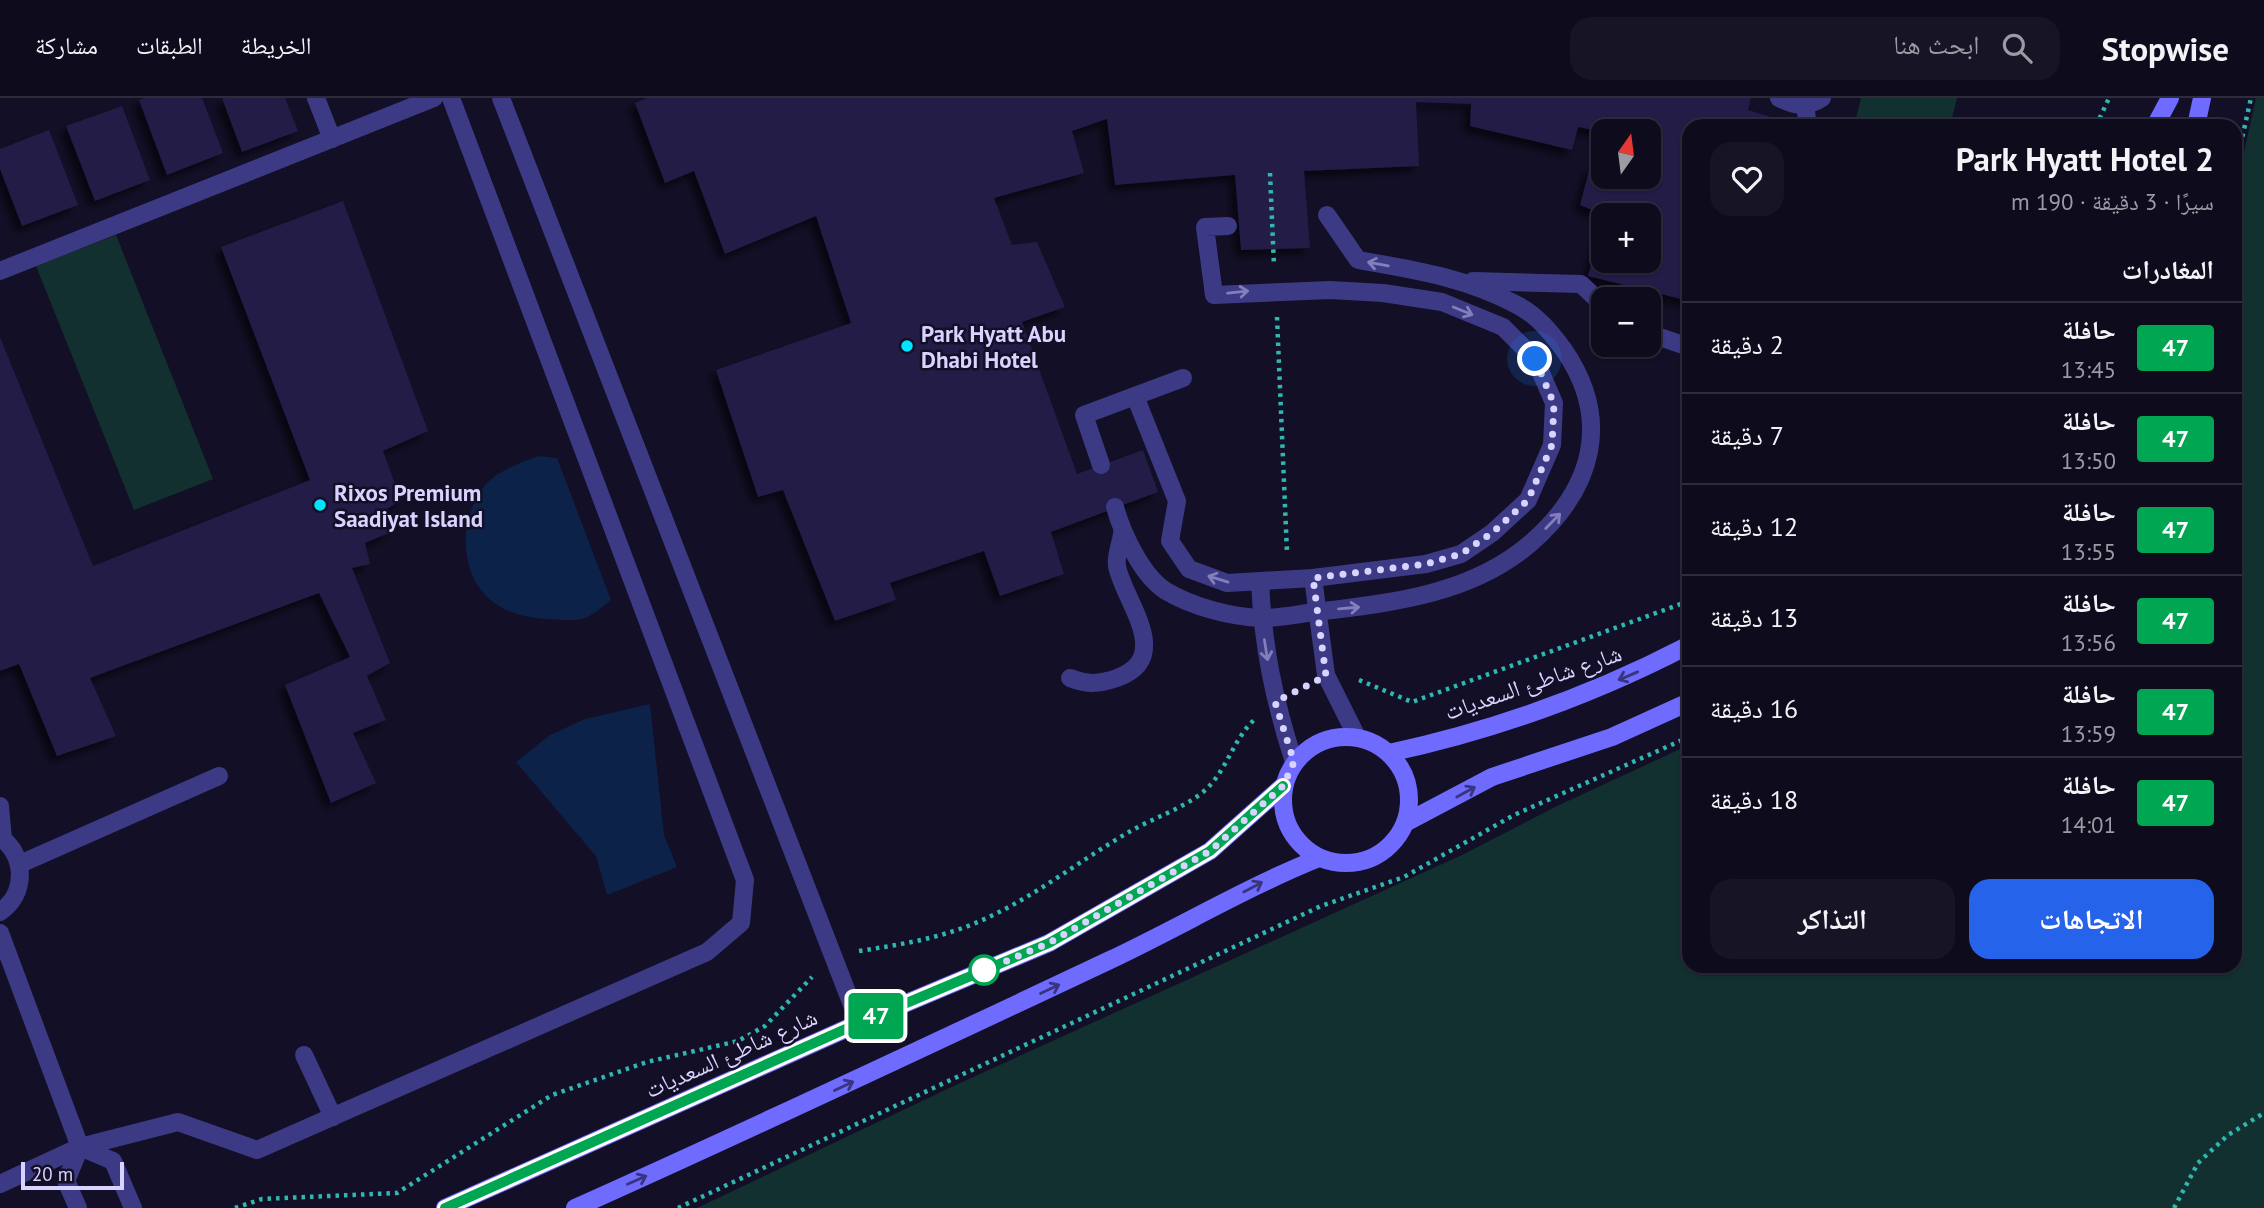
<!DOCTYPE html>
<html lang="ar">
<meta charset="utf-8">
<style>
:root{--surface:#0e0b1c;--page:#171425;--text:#f1f3f6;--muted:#9b9ba3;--line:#2e2b3b;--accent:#2563eb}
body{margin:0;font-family:"PT Sans","Noto Naskh Arabic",sans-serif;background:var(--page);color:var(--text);direction:rtl;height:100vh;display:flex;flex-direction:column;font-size:26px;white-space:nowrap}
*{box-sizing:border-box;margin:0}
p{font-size:23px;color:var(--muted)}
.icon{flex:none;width:38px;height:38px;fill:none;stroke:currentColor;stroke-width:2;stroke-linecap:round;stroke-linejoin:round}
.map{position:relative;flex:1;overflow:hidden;direction:ltr}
.drawer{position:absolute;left:1682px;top:21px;width:560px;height:854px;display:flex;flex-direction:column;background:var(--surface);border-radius:21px;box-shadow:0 2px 5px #0004,0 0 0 2px var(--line);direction:rtl}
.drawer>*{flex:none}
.badge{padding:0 14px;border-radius:5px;font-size:24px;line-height:46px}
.needle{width:46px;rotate:14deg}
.tools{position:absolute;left:1591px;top:21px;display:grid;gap:14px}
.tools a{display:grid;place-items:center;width:70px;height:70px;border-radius:14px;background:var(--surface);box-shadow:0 2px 5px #0004,0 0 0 2px var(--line);font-size:35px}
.scale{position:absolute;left:21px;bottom:18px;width:103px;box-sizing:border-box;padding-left:7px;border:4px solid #d9d4ff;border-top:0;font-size:19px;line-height:24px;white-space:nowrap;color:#d9d4ff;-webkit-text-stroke:5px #130f26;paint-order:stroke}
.you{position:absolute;width:35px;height:35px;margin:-18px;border:5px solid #fff;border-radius:50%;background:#1a73e8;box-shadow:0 0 0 10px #1a73e833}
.map>.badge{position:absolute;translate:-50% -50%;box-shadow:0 0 0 4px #fff}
h2{padding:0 28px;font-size:26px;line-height:63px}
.round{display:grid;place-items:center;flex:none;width:74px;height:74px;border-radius:21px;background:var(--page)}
.headline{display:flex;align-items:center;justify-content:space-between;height:119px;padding:0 28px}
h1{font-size:33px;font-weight:700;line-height:52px}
.action{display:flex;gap:14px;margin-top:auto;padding:14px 28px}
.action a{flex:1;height:80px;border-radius:21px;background:var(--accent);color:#fff;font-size:28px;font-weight:700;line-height:80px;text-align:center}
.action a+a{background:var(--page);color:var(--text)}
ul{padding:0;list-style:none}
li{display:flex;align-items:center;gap:21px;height:91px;padding:0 28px;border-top:2px solid var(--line)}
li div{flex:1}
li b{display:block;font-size:26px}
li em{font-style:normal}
li .badge{min-width:77px;font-weight:700;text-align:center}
header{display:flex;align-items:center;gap:42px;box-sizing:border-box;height:98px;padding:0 35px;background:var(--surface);border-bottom:2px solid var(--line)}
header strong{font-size:33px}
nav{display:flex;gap:38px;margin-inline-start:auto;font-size:24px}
.search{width:490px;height:63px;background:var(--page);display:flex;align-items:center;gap:18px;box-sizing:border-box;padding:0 24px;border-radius:21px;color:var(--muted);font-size:26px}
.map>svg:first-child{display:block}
.green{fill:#12302f}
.water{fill:#0c2248}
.building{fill:#241b47;filter:url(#shadow)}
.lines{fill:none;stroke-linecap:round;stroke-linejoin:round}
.path{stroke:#2fb8b0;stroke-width:4.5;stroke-dasharray:3.5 5;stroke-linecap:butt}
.lane{stroke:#3d3a85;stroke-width:18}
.street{stroke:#3d3a85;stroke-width:18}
.secondary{stroke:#6f6bff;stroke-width:18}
.oneway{stroke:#837fbc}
.oneway2{stroke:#38347d}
.line-casing{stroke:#fff;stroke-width:16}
.line{stroke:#00a651;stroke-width:10}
.walk{stroke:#d9d4ff;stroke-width:7;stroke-dasharray:0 12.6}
.poi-dot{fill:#00e5ff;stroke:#130f26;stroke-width:2.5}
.stop-dot{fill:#fff;stroke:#00a651;stroke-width:3.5}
.labels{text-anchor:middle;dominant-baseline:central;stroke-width:5;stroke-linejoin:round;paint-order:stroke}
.poi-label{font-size:23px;font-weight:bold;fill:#d9d4ff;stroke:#130f26;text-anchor:start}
.street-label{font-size:23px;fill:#d9d4ff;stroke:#130f26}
</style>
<header>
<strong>Stopwise</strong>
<div class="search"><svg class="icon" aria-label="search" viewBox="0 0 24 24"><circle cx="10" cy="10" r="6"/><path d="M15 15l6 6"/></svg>ابحث هنا</div>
<nav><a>الخريطة</a><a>الطبقات</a><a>مشاركة</a></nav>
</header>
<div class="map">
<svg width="2264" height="1110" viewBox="0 0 2264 1110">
<defs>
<filter id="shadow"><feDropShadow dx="-6" dy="6" stdDeviation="3.5" flood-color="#0009"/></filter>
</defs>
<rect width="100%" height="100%" fill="#130f26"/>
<!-- green -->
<g class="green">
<path d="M1861 0H1957L1950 28H1854Z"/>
<path d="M2256 0H2264V1110H697L960 985 1464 756 1557 708 1689 647V868H2235V94Z"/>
<path d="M116 137 213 381 134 412 36 168Z"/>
</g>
<!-- water -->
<g class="water">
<path d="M538 358 557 360 611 502C603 508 594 517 585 520 574 524 558 521 547 521 530 520 510 516 496 506 457 480 458 419 486 386 499 372 521 365 538 358Z"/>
<path d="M650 606 664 737 677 769 607 797 596 758 516 664 550 637 585 621Z"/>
</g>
<!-- building -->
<g class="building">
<path d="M144 0H202L223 55 167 77 139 2Z"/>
<path d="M222 0H285L298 33 242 54Z"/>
<path d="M647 0H1751L1748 12 1774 20V28H1689V203L1588 178 1602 127 1603 163H1648V117H1605L1580 107 1590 69 1603 71V79H1648V33L1603 34 1578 29 1572 52 1470 28 1471 6 1416 4 1419 68 1304 73 1310 150 1241 152 1235 77 1115 87 1107 21 1072 33 1084 75 994 100 1012 147 1037 144 1065 209 1022 224 1077 376 1143 352 1158 394 1051 434 1064 476 1000 498 984 453 890 485 896 502 835 523 783 392 758 399 716 272 851 225 816 118 725 156 694 73 665 85 635 5Z"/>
<path d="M122 8 150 82 95 103 66 28Z"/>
<path d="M49 32 78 107 22 128 0 71V51Z"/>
<path d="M343 103 428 333 383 353 401 402 384 413 391 434 365 445 370 466 352 470 390 565 367 578 386 622 353 635 376 685 331 705 285 587 350 559 319 495 90 580 116 638 57 658 19 566 0 573V239L93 468 310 382 221 149Z"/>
</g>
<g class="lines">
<!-- path -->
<g class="path">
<path d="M2096 28 2109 0"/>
<path d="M2235 72 2251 0"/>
<path d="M1270 75 1274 168"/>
<path d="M1277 219 1287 455"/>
<path d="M1359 582 1412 604 1689 503"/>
<path d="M859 853C898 847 936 841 973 826 1028 804 1077 764 1129 734 1153 720 1182 711 1203 694 1227 674 1232 642 1255 621"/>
<path d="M235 1110 262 1101 397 1095 552 997 647 964 738 943 765 928 812 879"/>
<path d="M678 1110 1321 808 1404 779 1514 717 1689 639"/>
<path d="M2174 1110 2198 1065 2228 1037 2264 1015"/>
</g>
<!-- lane -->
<g class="lane">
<path d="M316 0 332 41"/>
<path d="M1779 0C1794 8 1807 10 1822 0"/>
<path d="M1805 7 1808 28"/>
<path d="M0 173 434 0"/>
<path d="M1473 183 1581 186 1603 207"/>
<path d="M1648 235 1689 249"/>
<path d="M1135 298 1177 403 1170 443 1189 471 1227 485 1313 480 1426 466 1461 456 1492 435 1528 402 1552 347 1554 305 1535 261 1503 229 1442 204 1383 195 1330 192 1214 197 1205 129 1228 128"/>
<path d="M1101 367 1084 317 1183 280"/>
<path d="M1115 409C1122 435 1142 478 1166 493 1193 509 1231 519 1262 520 1279 520 1298 516 1315 514 1390 505 1472 497 1532 444 1593 390 1612 322 1564 252 1551 235 1539 219 1519 208 1467 180 1416 172 1358 162L1327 117"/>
<path d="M1313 480 1326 577 1357 639"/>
<path d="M1260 484C1263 549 1274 602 1294 664"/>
<path d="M1070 580C1088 587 1099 586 1117 580 1175 559 1123 502 1117 468 1115 459 1121 445 1122 436"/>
<path d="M0 708 3 741"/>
<path d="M0 739C26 757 27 796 0 814"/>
<path d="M20 766 219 678"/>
<path d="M0 835 80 1049 66 1083 78 1110"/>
<path d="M304 957 333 1019"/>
<path d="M80 1049 113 1063 133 1110"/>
<path d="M0 1086 80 1049 178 1024 257 1052 707 854 741 825 745 782 451 0"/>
</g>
<!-- street -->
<path class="street" d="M501 0 859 925"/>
<!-- secondary -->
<g class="secondary">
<path d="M2155 28 2170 0"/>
<path d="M2196 28 2202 0"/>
<circle cx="1346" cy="702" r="63"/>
<path d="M1389 655C1492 633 1595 596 1689 547"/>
<path d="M1405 725 1492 679 1612 639 1689 604"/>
<path d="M445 1110 859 925 1049 845 1210 753 1283 688"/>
<path d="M575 1110C754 1030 932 946 1110 862 1180 829 1247 789 1319 760"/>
</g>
</g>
<!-- one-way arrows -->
<defs><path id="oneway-shaft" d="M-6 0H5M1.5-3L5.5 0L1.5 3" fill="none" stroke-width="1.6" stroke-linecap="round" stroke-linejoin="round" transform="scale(1.75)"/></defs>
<g class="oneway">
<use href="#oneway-shaft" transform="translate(1378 166) rotate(-170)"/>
<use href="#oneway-shaft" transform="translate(1238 194) rotate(-6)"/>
<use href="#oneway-shaft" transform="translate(1463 213) rotate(22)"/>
<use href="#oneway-shaft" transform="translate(1553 423) rotate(-46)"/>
<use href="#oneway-shaft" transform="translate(1218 481) rotate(-163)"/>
<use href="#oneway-shaft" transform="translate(1349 510) rotate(-5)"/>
<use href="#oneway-shaft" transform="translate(1266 552) rotate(81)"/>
</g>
<g class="oneway2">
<use href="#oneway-shaft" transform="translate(1628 578) rotate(157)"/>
<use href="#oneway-shaft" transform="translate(1466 694) rotate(-29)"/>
<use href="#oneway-shaft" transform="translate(1253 789) rotate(-28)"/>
<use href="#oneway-shaft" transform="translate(1050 891) rotate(-25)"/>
<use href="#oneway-shaft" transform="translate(844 988) rotate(-25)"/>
<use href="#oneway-shaft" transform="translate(637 1082) rotate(-24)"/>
</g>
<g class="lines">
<!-- line casing -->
<g class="line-casing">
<path id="line" d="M445 1110 859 925 1049 845 1210 753 1283 688"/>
</g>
<!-- line -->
<use href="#line" class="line"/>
<!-- walk -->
<path class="walk" d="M984 872 978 875 1049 845 1210 753 1283 688 1294 664 1275 604 1326 578 1313 480 1426 466 1461 456 1492 435 1528 402 1552 347 1554 306 1535 261"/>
</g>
<!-- markers -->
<g class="poi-dot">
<circle cx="907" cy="248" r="7"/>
<circle cx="320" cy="407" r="7"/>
</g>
<circle class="stop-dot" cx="984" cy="872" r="14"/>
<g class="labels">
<!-- poi labels -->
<g class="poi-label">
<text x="921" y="235">Park Hyatt Abu<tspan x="921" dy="26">Dhabi Hotel</tspan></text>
<text x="334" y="394">Rixos Premium<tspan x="334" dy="26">Saadiyat Island</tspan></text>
</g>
<!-- street labels -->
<g class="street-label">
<text transform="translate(1533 584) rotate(-19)">شارع شاطئ السعديات</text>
<text transform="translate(731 955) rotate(-24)">شارع شاطئ السعديات</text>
</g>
</g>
</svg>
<div class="tools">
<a><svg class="needle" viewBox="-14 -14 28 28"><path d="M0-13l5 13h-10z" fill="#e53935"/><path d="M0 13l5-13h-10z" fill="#9b9ba3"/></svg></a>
<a>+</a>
<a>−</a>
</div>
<div class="scale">20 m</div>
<div class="you" style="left:1535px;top:261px"></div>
<b class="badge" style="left:876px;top:918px;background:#00a651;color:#fff">47</b>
<section class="drawer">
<div class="headline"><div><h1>Park Hyatt Hotel 2</h1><p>سيرًا · 3 دقيقة · 190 m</p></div><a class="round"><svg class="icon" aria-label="heart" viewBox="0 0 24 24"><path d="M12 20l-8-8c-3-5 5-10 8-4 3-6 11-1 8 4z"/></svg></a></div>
<h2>المغادرات</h2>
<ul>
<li><span class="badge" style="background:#00a651;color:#fff">47</span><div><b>حافلة</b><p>13:45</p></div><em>2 دقيقة</em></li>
<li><span class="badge" style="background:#00a651;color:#fff">47</span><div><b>حافلة</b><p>13:50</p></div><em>7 دقيقة</em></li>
<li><span class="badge" style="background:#00a651;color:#fff">47</span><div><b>حافلة</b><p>13:55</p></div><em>12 دقيقة</em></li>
<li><span class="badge" style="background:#00a651;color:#fff">47</span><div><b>حافلة</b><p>13:56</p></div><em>13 دقيقة</em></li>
<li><span class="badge" style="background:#00a651;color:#fff">47</span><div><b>حافلة</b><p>13:59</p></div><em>16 دقيقة</em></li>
<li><span class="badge" style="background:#00a651;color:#fff">47</span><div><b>حافلة</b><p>14:01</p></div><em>18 دقيقة</em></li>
</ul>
<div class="action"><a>الاتجاهات</a><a>التذاكر</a></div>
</section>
</div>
